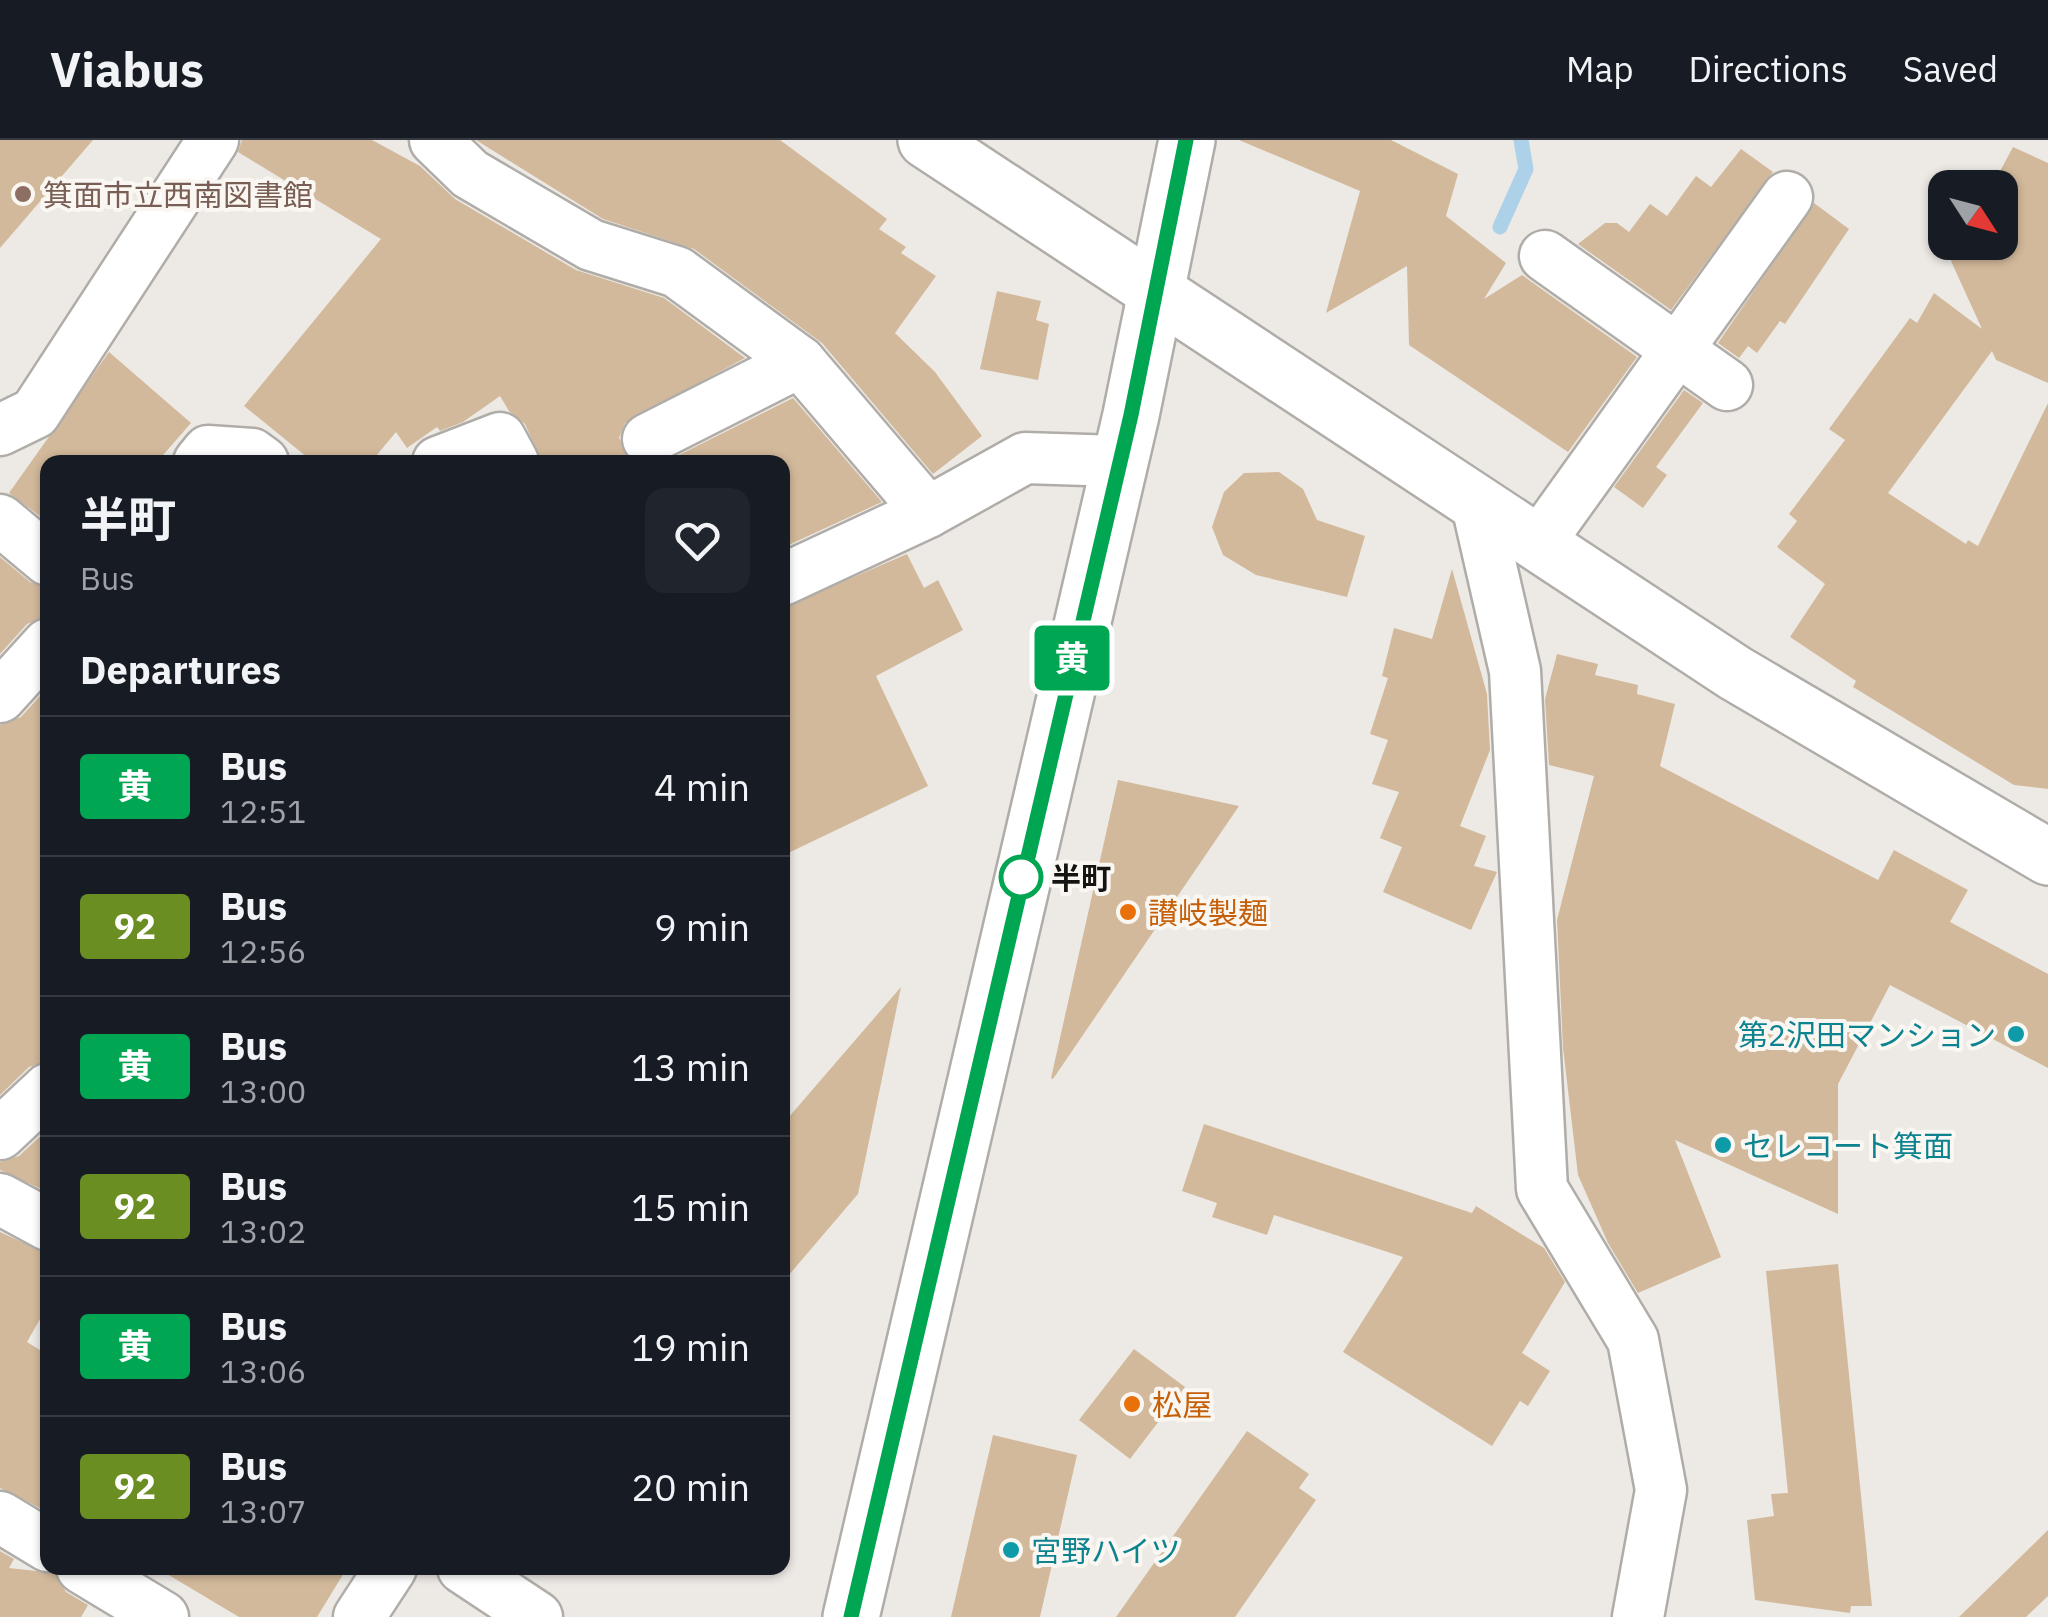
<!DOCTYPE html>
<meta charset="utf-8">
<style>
:root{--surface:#171b24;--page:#20242c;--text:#f1f3f6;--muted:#9ea1a6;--line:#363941}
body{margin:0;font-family:"IBM Plex Sans","Noto Sans JP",sans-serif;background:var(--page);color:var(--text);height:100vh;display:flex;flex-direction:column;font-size:38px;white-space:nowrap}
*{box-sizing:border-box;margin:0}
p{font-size:32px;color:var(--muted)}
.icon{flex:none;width:55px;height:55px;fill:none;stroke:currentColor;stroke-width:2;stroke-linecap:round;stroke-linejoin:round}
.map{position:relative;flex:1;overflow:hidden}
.side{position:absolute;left:40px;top:315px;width:750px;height:1120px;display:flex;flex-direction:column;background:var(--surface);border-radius:20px;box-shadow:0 2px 8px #0004}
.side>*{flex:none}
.badge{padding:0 20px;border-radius:8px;font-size:35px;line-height:65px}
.needle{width:65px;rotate:126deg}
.tools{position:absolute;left:1928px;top:30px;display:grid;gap:20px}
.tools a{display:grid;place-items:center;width:90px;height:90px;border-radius:20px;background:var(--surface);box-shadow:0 2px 8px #0004;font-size:50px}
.map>.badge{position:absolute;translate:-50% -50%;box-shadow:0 0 0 5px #fff}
h2{padding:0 40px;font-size:38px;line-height:90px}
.round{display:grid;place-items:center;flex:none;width:105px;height:105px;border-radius:20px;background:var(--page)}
.head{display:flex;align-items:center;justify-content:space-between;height:170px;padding:0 40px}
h1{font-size:48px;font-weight:700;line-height:75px}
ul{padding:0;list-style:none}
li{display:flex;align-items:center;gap:30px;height:140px;padding:0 40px;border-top:2px solid var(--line)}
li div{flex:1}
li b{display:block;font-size:38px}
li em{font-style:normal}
li .badge{min-width:110px;font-weight:700;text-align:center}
header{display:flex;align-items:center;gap:60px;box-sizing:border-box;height:140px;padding:0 50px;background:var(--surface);border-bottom:2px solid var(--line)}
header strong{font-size:48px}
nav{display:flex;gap:55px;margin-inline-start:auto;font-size:35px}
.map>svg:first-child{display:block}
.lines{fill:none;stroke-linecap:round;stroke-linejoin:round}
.stream{stroke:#add1e8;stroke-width:15}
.building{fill:#d2b99b}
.street-casing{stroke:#b0ada9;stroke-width:55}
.secondary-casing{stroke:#b0ada9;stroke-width:60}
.highway-casing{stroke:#b0ada9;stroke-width:60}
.street{stroke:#fff;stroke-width:50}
.secondary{stroke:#fff;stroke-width:55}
.highway{stroke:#fff;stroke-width:55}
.line-casing{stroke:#fff;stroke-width:22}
.line{stroke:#00a651;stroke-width:15}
.education-dot{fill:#8d6e63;stroke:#faf7f3;stroke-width:4}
.stop-dot{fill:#fff;stroke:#00a651;stroke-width:5}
.food-dot{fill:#e8710a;stroke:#faf7f3;stroke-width:4}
.culture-dot{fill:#0f9aa8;stroke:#faf7f3;stroke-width:4}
.labels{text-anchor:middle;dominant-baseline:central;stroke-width:8;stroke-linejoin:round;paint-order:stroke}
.education-label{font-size:30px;fill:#785e54;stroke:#faf7f3;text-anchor:start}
.stop-label{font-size:30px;font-weight:bold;fill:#161413;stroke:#faf7f3;text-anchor:start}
.food-label{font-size:30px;fill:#c56008;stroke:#faf7f3;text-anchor:start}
.culture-label{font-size:30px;fill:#0d838f;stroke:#faf7f3;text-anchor:start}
</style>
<header>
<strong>Viabus</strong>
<nav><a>Map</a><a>Directions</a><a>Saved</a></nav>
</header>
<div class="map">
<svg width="2048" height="1477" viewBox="0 0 2048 1477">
<rect width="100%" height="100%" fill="#edeae6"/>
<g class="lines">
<!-- stream -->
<path class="stream" d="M1500 87 1526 29 1521 0"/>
</g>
<!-- building -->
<g class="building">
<path d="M0 0H93L0 108Z"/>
<path d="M242 0H372L420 26 455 59 576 130 664 158 745 218 625 283 619 298 632 322H542L525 284 509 271 500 256 463 282 440 291 437 287 407 308 396 292 371 322H313L244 266 381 99 238 12Z"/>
<path d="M476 0H780L887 79 879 89 906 107 901 113 936 136 895 193 935 232 982 296 933 334 822 203 694 109 603 79Z"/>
<path d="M1239 0H1391L1458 34 1446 76 1506 123 1484 159 1522 135 1637 217 1568 312 1409 205 1407 126 1326 173 1360 51Z"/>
<path d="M2013 7 2048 23V243L1996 220 1992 211 1888 353 1966 404 1968 400 1978 406 2048 263V649L2014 645 1853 547 1856 541 1790 497 1825 444 1777 407 1797 381 1789 374 1845 300 1829 289 1910 178 1917 183 1934 153 1982 189 1951 121 1961 102H2000V48H1991Z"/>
<path d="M1741 9 1773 32 1671 170 1578 104 1605 83H1617L1629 92 1650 64 1667 76 1696 36 1711 47Z"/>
<path d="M1814 63 1849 89 1785 184 1780 181 1757 213 1748 206 1739 218 1718 203Z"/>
<path d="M997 151 1041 161 1036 180 1049 184 1038 240 980 229Z"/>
<path d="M109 212 191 283 157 322H48V382L9 353Z"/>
<path d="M1684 250 1703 263 1656 327 1667 335 1643 368 1614 347Z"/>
<path d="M793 258 882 362 782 408V322H665Z"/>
<path d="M1279 332 1303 349 1317 380 1365 396 1347 457 1256 435 1223 415 1212 387 1224 352 1244 333Z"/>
<path d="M907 414 924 448 938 440 963 490 876 536 928 646 782 716V468Z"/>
<path d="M0 417 30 442 48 448V476L27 484 0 514Z"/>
<path d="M1452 429 1487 554 1490 610 1460 686 1486 696 1474 726 1497 732 1471 790 1383 752 1402 707 1380 698 1399 652 1372 644 1388 600 1370 594 1388 538 1382 536 1394 488 1432 499Z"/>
<path d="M1557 514 1598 524 1595 535 1638 545 1637 554 1675 564 1660 626 1878 740 1894 710 1968 750 1950 782 2048 834V928L1890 845 1838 944V1074L1675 1000 1721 1117 1638 1153 1608 1103 1578 1035 1563 908 1557 780 1594 636 1549 625 1545 559Z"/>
<path d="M48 547V921L29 927 0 955V585L21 577Z"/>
<path d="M1118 640 1239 666 1053 939 1051 938Z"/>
<path d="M901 847 858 1054 782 1143V985Z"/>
<path d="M1204 984 1472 1073 1476 1066 1544 1108 1565 1142 1522 1213 1550 1231 1528 1266 1520 1261 1492 1306 1343 1212 1403 1117 1274 1075 1267 1095 1212 1077 1217 1063 1182 1051Z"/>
<path d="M48 989V1052L0 1030V1022L19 1016Z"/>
<path d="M0 1092 48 1114V1165L27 1202 48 1215 44 1370 0 1348Z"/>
<path d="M1838 1124 1872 1466H1851L1850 1473 1755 1460 1747 1380 1774 1376 1771 1354 1788 1353 1766 1131Z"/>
<path d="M1134 1209 1185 1247 1130 1319 1079 1280Z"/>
<path d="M1247 1291 1309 1334 1299 1348 1316 1360 1235 1477H1116Z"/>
<path d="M993 1295 1077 1315 1040 1477H951Z"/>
<path d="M2048 1390V1456L2026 1477H1959Z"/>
<path d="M0 1411 14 1419 9 1428 55 1433 66 1452 88 1465 81 1477H0Z"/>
<path d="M157 1428H347L317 1477H239Z"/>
</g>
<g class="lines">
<!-- street casing -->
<g class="street-casing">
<g id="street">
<path d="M435 0 470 34 591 105 677 132 800 222 928 372"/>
<path d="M1545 116 1727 245"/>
<path d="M0 290 35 273 213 0"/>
<path d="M648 299 800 222"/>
<path d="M199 322 208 311 252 314 263 322"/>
<path d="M438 322 500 298 513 322"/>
<path d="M1477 365 1515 531 1542 1049 1633 1200 1661 1350 1638 1477"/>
<path d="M0 380 48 420"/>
<path d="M1538 404 1787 57"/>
<path d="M782 440 928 372 1025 318 1118 321"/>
<path d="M0 557 48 504"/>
<path d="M0 994 48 949"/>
<path d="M0 1059 48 1085"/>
<path d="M0 1377 48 1406"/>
<path d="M82 1428 163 1477"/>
<path d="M463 1428 537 1477"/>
<path d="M359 1477 391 1428"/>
</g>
</g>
<!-- secondary casing -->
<g class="secondary-casing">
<path id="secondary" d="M926 0 1735 533 2048 717"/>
</g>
<!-- highway casing -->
<g class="highway-casing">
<path id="highway" d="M851 1477 1131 275 1187 0"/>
</g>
<!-- street -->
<use href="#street" class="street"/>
<!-- secondary -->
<use href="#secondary" class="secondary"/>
<!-- highway -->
<use href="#highway" class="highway"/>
</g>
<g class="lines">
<!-- line casing -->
<g class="line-casing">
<path id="line" d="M851 1477 1131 275 1186 0"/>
</g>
<!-- line -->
<use href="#line" class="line"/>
</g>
<!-- markers -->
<circle class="education-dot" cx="23" cy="54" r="10"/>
<circle class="stop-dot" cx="1021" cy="737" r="20"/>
<g class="food-dot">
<circle cx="1128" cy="772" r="10"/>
<circle cx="1132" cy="1264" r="10"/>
</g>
<g class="culture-dot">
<circle cx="2016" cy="894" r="10"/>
<circle cx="1723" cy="1005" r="10"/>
<circle cx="1011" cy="1410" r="10"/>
</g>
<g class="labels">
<!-- education labels -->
<g class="education-label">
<text x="43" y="54">箕面市立西南図書館</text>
</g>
<!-- stop labels -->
<g class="stop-label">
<text x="1051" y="737">半町</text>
</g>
<!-- food labels -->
<g class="food-label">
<text x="1148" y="772">讃岐製麺</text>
<text x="1152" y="1264">松屋</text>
</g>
<!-- culture labels -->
<g class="culture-label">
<text x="1996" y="894" text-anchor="end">第2沢田マンション</text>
<text x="1743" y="1005">セレコート箕面</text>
<text x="1031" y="1410">宮野ハイツ</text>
</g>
</g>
</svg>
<div class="tools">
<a><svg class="needle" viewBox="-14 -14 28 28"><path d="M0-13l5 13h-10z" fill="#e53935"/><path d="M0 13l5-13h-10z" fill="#9ea1a6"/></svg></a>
</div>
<b class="badge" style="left:1072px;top:518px;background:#00a651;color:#fff">黄</b>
<section class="side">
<div class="head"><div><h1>半町</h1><p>Bus</p></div><a class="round"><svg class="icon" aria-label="heart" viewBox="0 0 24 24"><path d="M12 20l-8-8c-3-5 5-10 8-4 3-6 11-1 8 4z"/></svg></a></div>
<h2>Departures</h2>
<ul>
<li><span class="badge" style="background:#00a651;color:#fff">黄</span><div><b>Bus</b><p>12:51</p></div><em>4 min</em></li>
<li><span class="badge" style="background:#6b8e23;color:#fff">92</span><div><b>Bus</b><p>12:56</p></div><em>9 min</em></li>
<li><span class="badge" style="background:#00a651;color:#fff">黄</span><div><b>Bus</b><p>13:00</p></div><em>13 min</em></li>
<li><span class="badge" style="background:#6b8e23;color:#fff">92</span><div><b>Bus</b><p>13:02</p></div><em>15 min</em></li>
<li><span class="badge" style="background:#00a651;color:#fff">黄</span><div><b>Bus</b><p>13:06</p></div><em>19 min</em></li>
<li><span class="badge" style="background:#6b8e23;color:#fff">92</span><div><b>Bus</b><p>13:07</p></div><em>20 min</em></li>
</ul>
</section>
</div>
